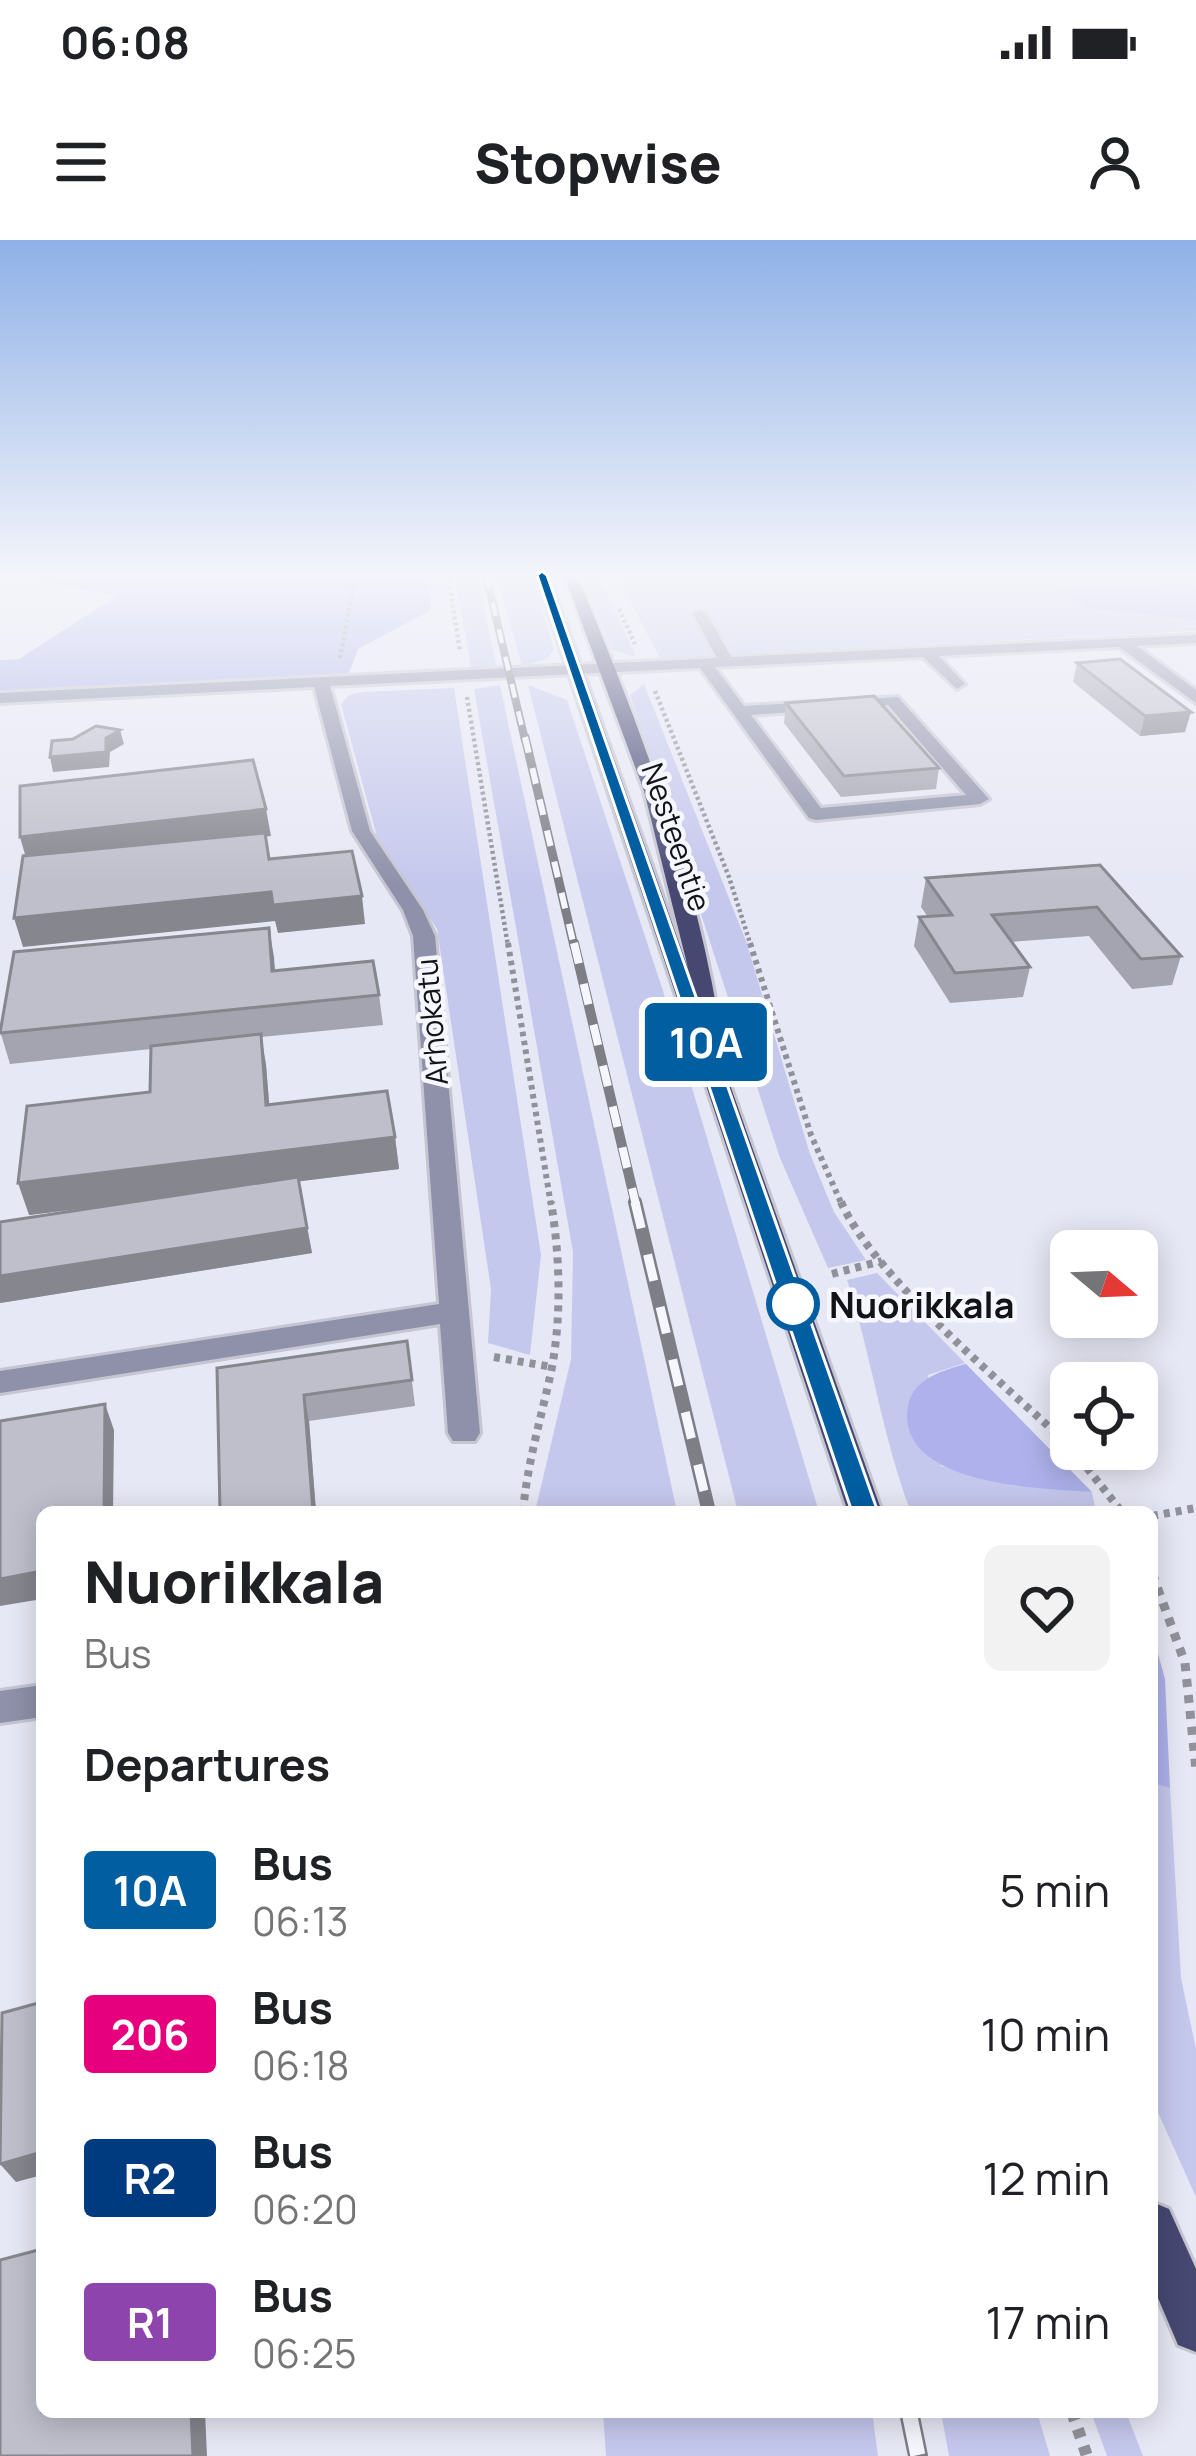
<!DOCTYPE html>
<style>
:root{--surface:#fff;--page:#f2f2f2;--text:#202124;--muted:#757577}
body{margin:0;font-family:Manrope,sans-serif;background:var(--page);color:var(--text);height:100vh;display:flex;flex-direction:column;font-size:45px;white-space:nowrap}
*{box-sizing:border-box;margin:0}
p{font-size:39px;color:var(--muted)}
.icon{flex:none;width:66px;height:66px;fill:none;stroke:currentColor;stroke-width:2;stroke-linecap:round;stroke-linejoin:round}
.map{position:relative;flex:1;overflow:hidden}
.drawer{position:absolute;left:36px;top:1266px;width:1122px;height:912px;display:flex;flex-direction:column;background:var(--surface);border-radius:18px;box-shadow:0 6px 30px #0003}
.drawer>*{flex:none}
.badge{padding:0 24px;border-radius:9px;font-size:42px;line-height:78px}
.needle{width:78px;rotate:109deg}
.tools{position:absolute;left:1050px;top:990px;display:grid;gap:24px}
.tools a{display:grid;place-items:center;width:108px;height:108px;border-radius:18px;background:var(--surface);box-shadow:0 6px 30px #0003;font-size:60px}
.map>.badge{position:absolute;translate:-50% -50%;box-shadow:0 0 0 6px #fff}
h2{padding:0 48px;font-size:45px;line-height:108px}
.round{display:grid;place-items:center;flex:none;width:126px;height:126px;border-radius:18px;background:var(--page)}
.headline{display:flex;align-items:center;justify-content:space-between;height:204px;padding:0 48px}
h1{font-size:57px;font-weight:800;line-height:90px}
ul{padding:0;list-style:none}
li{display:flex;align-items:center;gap:36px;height:144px;padding:0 48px}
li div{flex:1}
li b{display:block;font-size:45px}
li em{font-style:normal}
li .badge{min-width:132px;font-weight:700;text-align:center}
.status{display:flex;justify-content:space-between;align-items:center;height:84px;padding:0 60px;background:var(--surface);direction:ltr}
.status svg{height:33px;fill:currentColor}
header{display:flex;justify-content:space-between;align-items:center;height:156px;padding:0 48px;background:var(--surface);font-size:54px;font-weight:800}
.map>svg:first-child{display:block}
.green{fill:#c5c8ed}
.forest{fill:#aeb1eb}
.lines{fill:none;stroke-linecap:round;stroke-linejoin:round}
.minor-casing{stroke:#c5c6d1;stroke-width:6}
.major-casing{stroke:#c5c6d1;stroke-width:6}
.path-far4{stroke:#90919a;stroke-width:4.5;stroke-dasharray:3 3;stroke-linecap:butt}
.path-far3{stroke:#90919a;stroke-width:6;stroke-dasharray:4.5 4.5;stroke-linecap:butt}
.path-far2{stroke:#90919a;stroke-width:8;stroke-dasharray:6 6;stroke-linecap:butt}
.path-far1{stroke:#90919a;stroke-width:9;stroke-dasharray:8 8;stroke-linecap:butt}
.path{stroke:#90919a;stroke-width:12;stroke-dasharray:9 9;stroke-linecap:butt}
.minor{fill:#8f91aa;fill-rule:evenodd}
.major{fill:#474872;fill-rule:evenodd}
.rail-far4-casing{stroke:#7e7e87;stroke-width:8}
.rail-far3-casing{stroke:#7e7e87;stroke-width:9}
.rail-far2-casing{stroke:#7e7e87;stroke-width:10}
.rail-far1-casing{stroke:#7e7e87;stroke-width:14}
.rail-casing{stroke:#7e7e87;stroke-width:20}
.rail-far4{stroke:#f5f6fe;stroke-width:4.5;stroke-dasharray:14;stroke-linecap:butt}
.rail-far3{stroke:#f5f6fe;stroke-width:6;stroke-dasharray:16;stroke-linecap:butt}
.rail-far2{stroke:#f5f6fe;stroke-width:8;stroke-dasharray:21;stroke-linecap:butt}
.rail-far1{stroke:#f5f6fe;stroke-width:9;stroke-dasharray:27;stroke-linecap:butt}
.rail{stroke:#f5f6fe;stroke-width:15;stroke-dasharray:44;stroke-linecap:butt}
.wall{fill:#a3a4af}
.shaded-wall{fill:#85868e}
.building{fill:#bebfcb;stroke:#85868e;stroke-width:3}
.line{fill:#005ea1;stroke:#fff;stroke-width:3}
.stop-dot{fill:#fff;stroke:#005ea1;stroke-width:6}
.labels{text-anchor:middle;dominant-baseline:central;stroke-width:9;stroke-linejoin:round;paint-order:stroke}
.far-street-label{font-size:30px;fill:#131317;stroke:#f5f6fe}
.stop-label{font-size:36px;font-weight:bold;fill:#131317;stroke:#f5f6fe;text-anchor:start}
</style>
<div class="status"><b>06:08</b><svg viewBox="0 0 49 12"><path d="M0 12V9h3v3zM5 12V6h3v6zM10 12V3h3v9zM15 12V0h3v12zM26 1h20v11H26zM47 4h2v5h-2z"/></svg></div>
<header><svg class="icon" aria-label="menu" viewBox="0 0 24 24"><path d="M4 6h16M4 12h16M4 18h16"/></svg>Stopwise<svg class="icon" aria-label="person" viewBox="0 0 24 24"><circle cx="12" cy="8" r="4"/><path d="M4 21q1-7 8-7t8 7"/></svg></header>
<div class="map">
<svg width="1196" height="2216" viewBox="0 0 1196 2216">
<rect width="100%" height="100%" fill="#e7e8f5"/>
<!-- green -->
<g class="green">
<path d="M455 335H477L497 429 471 428Z"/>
<path d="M497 335H532L554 409 547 419 522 427Z"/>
<path d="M581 335H599L636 417 612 410Z"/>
<path d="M616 335H1196V391L660 418Z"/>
<path d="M644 444 746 701 810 914 834 972 866 1020 828 1028 780 918 630 455Z"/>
<path d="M500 445 677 1272H535L571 1119 573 1012 474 449Z"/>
<path d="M528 445 567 460 663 751 819 1272H738Z"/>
<path d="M454 448 541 1015 530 1115 488 1103 491 1049 437 689 377 597 341 464 349 455 363 452Z"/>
<path d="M877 1033 965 1123 928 1135 941 1226 1013 1245 1092 1252 1096 1272H911C882 1197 872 1117 847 1040Z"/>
<path d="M1152 1543 1170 1548 1181 1738 1196 1809V1957L1152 1859Z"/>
<path d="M603 2172H872L878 2216H606Z"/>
<path d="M941 2172H1037L1050 2216H949Z"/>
<path d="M1091 2172H1126L1143 2216H1107Z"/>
</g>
<!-- forest -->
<g class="forest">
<path d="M11 335H421L429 347 431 370 358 409 348 435 0 451V420L19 419 117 356Z"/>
<path d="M1057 349 1196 353V380L1088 368Z"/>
<path d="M965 1124H966L1092 1252C1043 1248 907 1247 907 1175 908 1140 938 1132 965 1124Z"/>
<path d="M1152 1392 1165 1439 1170 1548 1152 1543Z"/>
</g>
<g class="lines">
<!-- minor casing -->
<g class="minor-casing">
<g id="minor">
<path d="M700 370 707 374 731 417 1196 395V403L1137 406 1196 450V463L1119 407 939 416 965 444 957 449 923 417 715 427 744 466 898 457 989 559 980 564 816 580 809 578 700 428 330 446 370 591 423 670 435 696 480 1193 475 1201H453L448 1193 440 1084 0 1153V1131L439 1064 413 696 403 670 352 591 314 447 0 463V453L717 418 693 374ZM888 465 966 555 821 568 751 475Z"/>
<path d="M42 1445V1477L0 1483V1451Z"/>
</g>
</g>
<!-- major casing -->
<g class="major-casing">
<g id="major">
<path d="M536 335H549L688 728 644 551 564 335H577C637 479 692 622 718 776L708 783 882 1272H848Z"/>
<path d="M1152 1962 1169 1969 1196 2029V2112L1178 2105 1152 2044Z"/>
</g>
</g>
<!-- path-far4 -->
<g class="path-far4">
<path d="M448 335 460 412"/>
<path d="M619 369 635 404"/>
<path d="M340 418 356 335"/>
<path d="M655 451 729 637 751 706"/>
<path d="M467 457 508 706"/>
</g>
<!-- path-far3 -->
<g class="path-far3">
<path d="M508 703 551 965"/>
<path d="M750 703 811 895 842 965"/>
</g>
<!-- path-far2 -->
<g class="path-far2">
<path d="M841 962C875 1038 1007 1147 1071 1207"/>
<path d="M832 1034 882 1021"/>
<path d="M494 1117 552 1127"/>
<path d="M1072 1209 1122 1272"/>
<path d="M523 1272C527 1224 541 1179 551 1132 562 1078 560 1016 551 962"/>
<path d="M1152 1276 1196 1268"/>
</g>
<!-- path-far1 -->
<path class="path-far1" d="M1152 1333 1185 1423 1196 1530"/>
<!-- path -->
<path class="path" d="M1072 2172 1087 2216"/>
<!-- minor -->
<use href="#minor" class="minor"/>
<!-- major -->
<use href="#major" class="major"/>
<!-- rail-far4 casing -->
<g class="rail-far4-casing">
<path id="rail-far4" d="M486 335 525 500"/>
</g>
<!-- rail-far3 casing -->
<g class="rail-far3-casing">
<path id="rail-far3" d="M525 497 574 706"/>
</g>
<!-- rail-far2 casing -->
<g class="rail-far2-casing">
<path id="rail-far2" d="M574 703 636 965"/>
</g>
<!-- rail-far1 casing -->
<g class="rail-far1-casing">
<path id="rail-far1" d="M635 962 709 1272"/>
</g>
<!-- rail casing -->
<g class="rail-casing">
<path id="rail" d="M909 2172 918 2216"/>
</g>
<!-- rail-far4 -->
<use href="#rail-far4" class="rail-far4"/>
<!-- rail-far3 -->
<use href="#rail-far3" class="rail-far3"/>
<!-- rail-far2 -->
<use href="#rail-far2" class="rail-far2"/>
<!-- rail-far1 -->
<use href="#rail-far1" class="rail-far1"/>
<!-- rail -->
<use href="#rail" class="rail"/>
</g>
<!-- wall -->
<g class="wall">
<path d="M1077 423 1185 492 1140 496 1073 442Z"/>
<path d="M786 463 939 528 936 549 841 557 784 483Z"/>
<path d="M1100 625 1181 716 1172 745 1132 749 1089 696 1011 702 1030 727 1023 757 950 763 914 706 919 677H928L921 667 926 638Z"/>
<path d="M269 688 275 731 379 755 383 785 261 797 266 825 269 865 395 897 399 929 299 941 312 1013 0 1063V982L118 964 29 975 150 852 151 809 10 824 0 791Z"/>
<path d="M407 1101 415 1166 309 1181 316 1272H220L217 1128Z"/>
</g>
<!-- shaded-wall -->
<g class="shaded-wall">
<path d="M1191 472 1185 492 1140 496 1145 476Z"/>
<path d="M120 490 124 504 110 512 109 527 53 532 50 517 106 498Z"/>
<path d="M266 569 271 596 28 625 20 597Z"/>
<path d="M271 652 362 656 365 684 278 693 275 681 23 707 14 678Z"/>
<path d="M269 688 274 717 277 761 272 731Z"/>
<path d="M261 794 266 825 272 897 266 865Z"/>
<path d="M395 897 399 929 29 975 18 943Z"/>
<path d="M307 988 312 1013 0 1063V1036Z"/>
<path d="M304 1155 309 1181 316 1272H313Z"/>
<path d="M105 1164 114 1190 113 1272H104Z"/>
<path d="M42 1331V1359L0 1366V1339Z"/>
<path d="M42 1912V1935L16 1942 0 1924Z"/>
<path d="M191 2172H205L207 2216H193Z"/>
</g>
<!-- building -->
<g class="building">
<path d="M1120 419 1191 472 1145 476 1077 423Z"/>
<path d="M874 456 939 528 844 536 786 463Z"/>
<path d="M96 486 120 490 106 498V512L50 517 52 501 73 499Z"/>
<path d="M253 520 266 569 20 597V546Z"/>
<path d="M265 593 269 619 352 611 362 656 273 665 271 652 14 678 23 616Z"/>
<path d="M1100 625 1181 716 1141 719 1097 667 992 675 1030 727 955 733 919 677 952 675 926 638Z"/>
<path d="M269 688 272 731 373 721 379 755 0 793 14 712Z"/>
<path d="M261 794 266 865 387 851 395 897 18 943 27 866 150 852 151 806Z"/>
<path d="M298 937 307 988 0 1036V982Z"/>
<path d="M407 1101 412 1140 304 1155 313 1272H220L217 1128Z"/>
<path d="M105 1164 104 1272H42V1331L0 1339V1181Z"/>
<path d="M42 1762V1912L0 1924 2 1773Z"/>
<path d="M42 2009V2172H191L193 2216H0V2020Z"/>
</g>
<!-- sky -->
<linearGradient id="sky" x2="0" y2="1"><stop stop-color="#8fb1e8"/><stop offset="0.52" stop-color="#f4f5fa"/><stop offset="1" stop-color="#f4f5fa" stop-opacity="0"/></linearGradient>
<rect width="1196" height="645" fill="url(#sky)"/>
<!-- line -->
<path class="line" d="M542 331 547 335 878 1272 874 1279 865 1282 852 1272 537 335Z"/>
<!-- markers -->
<circle class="stop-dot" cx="793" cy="1064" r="24"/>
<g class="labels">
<!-- far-street labels -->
<g class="far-street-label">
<text transform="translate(677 597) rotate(71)">Nesteentie</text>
<text transform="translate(431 782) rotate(-95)">Arhokatu</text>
</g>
<!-- stop labels -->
<g class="stop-label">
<text x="829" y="1064">Nuorikkala</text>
</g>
</g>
</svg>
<div class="tools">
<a><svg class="needle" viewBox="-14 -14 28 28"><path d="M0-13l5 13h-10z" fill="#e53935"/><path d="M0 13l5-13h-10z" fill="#757577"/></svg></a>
<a><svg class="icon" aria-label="locate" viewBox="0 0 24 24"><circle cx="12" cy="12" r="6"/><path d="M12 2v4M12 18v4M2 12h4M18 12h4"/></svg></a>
</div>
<b class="badge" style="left:706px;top:802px;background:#005ea1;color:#fff">10A</b>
<section class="drawer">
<div class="headline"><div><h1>Nuorikkala</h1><p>Bus</p></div><a class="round"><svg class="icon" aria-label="heart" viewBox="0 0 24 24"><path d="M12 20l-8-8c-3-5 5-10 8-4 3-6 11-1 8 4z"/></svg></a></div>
<h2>Departures</h2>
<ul>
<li><span class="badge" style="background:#005ea1;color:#fff">10A</span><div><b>Bus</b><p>06:13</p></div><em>5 min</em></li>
<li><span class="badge" style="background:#e6007e;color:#fff">206</span><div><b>Bus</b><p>06:18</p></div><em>10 min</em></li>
<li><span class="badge" style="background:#003b80;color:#fff">R2</span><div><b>Bus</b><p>06:20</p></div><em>12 min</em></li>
<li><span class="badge" style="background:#8e44ad;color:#fff">R1</span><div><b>Bus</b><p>06:25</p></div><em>17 min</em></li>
</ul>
</section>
</div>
